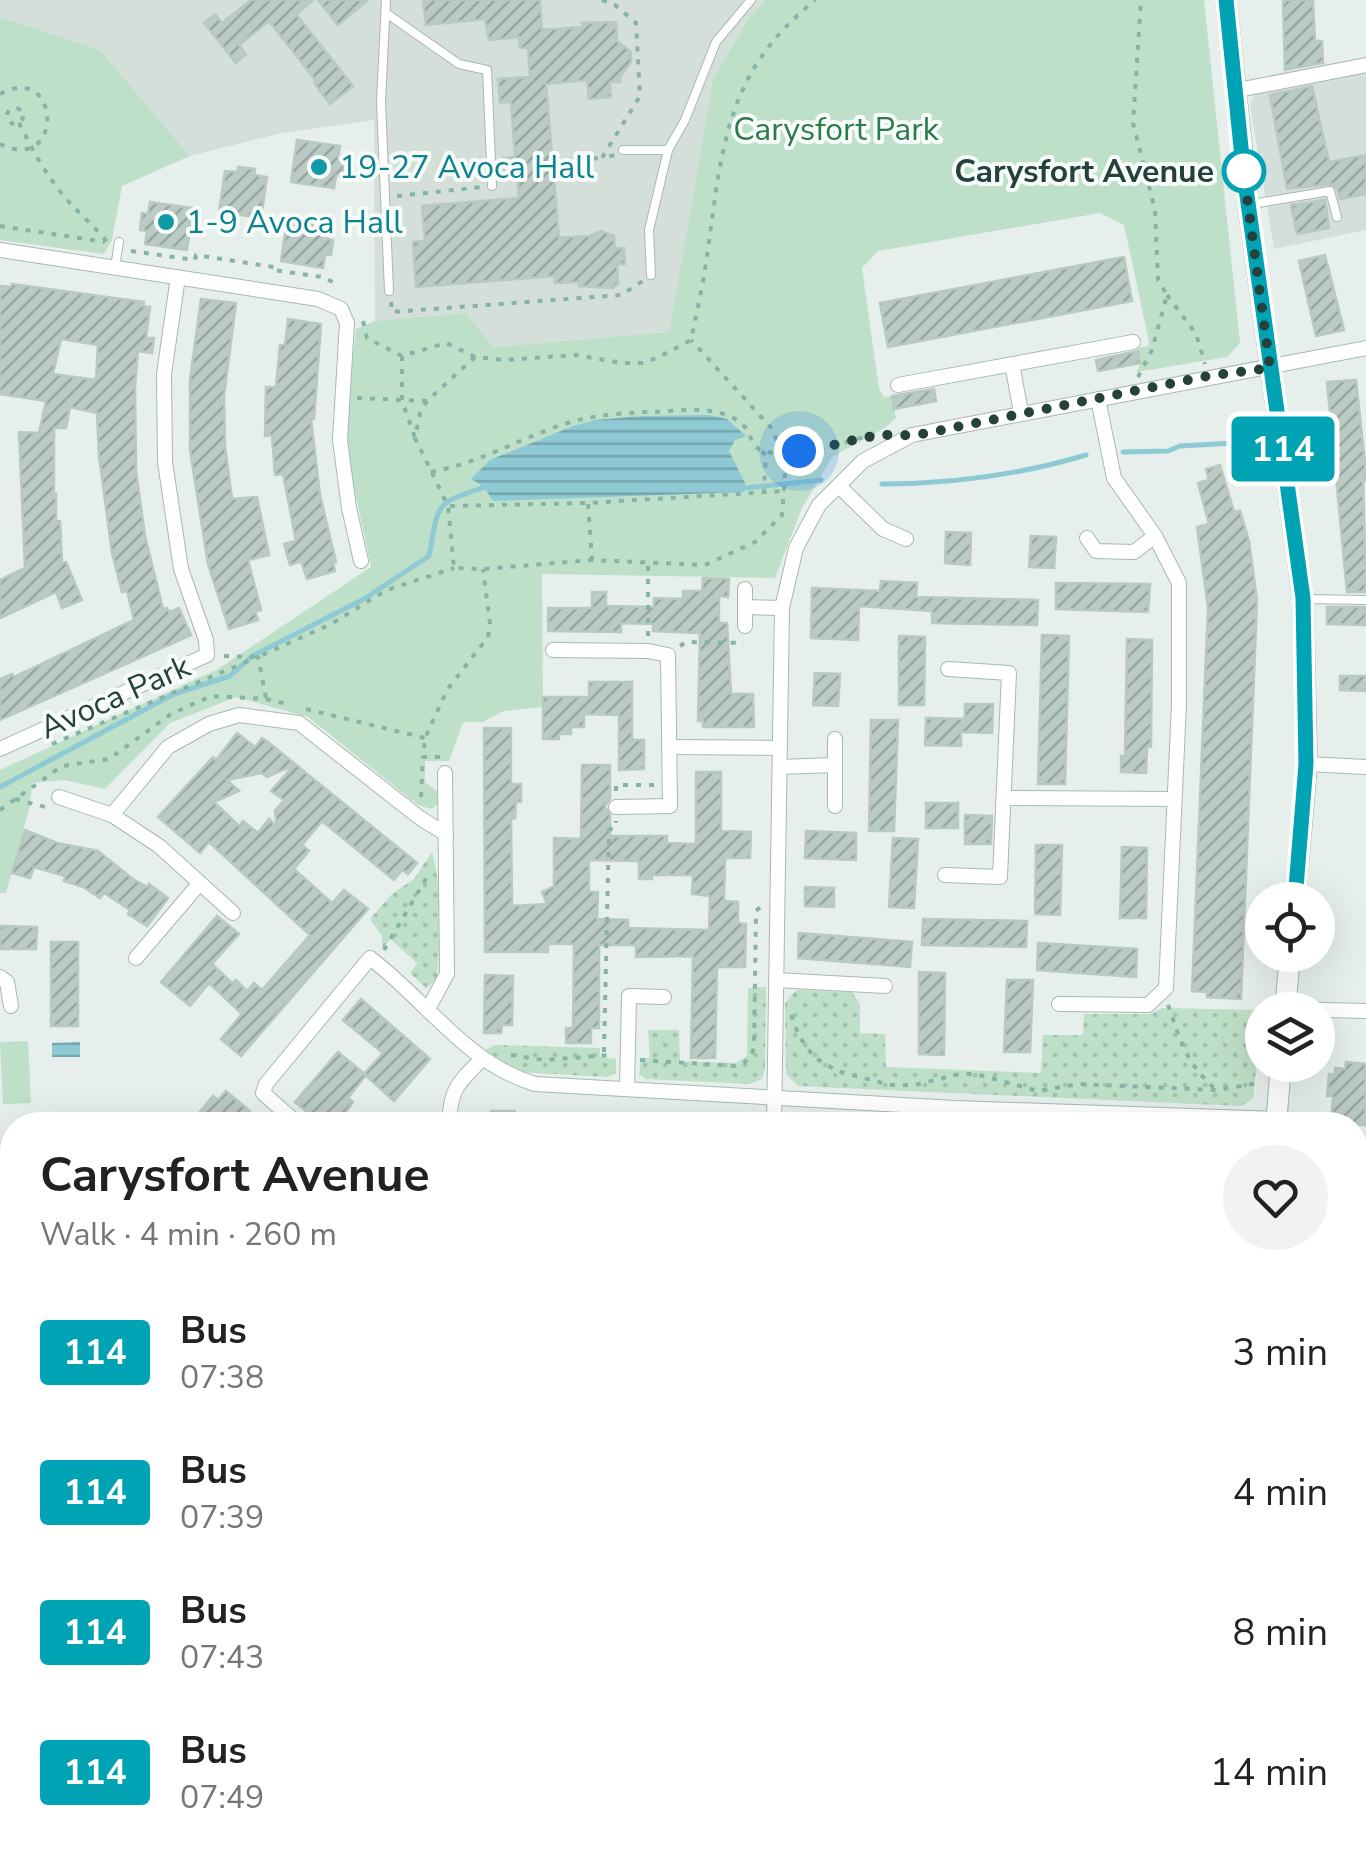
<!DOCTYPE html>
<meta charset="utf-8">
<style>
:root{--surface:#fff;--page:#f2f2f2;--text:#222;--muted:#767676}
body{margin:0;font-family:"Nunito Sans",sans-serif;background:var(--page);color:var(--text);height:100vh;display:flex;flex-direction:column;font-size:38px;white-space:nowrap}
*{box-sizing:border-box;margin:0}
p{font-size:32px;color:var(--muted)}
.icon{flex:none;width:55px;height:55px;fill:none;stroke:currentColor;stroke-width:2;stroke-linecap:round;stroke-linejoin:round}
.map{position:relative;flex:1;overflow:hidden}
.details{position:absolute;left:0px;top:1112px;width:1368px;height:752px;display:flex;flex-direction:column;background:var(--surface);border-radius:40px 40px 0 0;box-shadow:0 10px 40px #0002}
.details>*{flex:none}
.badge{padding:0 20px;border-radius:8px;font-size:35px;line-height:65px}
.buttons{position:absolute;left:1245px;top:882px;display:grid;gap:20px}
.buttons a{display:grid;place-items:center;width:90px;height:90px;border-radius:50%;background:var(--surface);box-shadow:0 10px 40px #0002;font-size:50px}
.you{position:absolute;width:50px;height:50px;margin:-25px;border:8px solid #fff;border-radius:50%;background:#1a73e8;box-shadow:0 0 0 15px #1a73e833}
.map>.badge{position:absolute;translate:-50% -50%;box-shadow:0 0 0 5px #fff}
.round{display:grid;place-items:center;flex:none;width:105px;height:105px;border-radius:52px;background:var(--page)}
.summary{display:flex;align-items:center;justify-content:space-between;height:170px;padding:0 40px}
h1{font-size:48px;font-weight:700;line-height:75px}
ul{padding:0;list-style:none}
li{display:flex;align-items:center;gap:30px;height:140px;padding:0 40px}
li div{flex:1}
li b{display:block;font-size:38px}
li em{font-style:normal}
li .badge{min-width:110px;font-weight:700;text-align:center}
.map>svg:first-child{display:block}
.built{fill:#d4dfda}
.grass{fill:url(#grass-dots)}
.park{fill:#bfe0c8}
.water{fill:url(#water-rules)}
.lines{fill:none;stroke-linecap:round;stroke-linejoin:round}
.stream{stroke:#8ec9d4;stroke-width:5}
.building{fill:url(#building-hatch);stroke:#b8c9c2;stroke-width:2.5;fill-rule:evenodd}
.service-casing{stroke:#a8b8b2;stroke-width:10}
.minor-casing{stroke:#a8b8b2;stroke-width:16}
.secondary-casing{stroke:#a4bbb3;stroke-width:22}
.path{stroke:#86b3a5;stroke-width:4;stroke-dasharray:5 8;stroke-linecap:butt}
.service{stroke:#fff;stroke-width:8}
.minor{stroke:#fff;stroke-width:14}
.secondary{stroke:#fff;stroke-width:20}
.line-casing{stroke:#fff;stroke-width:22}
.line{stroke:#00a3b4;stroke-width:15}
.walk{stroke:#24423a;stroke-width:10;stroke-dasharray:0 18}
.culture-dot{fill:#0f9aa8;stroke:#f7fbf9;stroke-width:4}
.stop-dot{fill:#fff;stroke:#00a3b4;stroke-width:5}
.labels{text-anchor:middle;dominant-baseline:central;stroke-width:8;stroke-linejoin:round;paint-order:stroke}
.park-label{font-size:32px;fill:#2d7a4b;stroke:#f7fbf9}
.culture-label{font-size:32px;fill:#0d838f;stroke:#f7fbf9;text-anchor:start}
.stop-label{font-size:32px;font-weight:bold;fill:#24423a;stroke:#f7fbf9;text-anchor:end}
.street-label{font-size:32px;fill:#24423a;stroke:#f7fbf9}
</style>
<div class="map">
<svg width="1366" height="1864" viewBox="0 0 1366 1864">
<defs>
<pattern id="grass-dots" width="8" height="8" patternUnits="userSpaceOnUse" patternTransform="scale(2.5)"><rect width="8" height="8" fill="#bfe0c8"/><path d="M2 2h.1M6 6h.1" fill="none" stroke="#a4c1ad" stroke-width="1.8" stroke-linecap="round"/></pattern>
<pattern id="water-rules" width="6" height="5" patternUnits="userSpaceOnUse" patternTransform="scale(2.5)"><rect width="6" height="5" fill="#8ec9d4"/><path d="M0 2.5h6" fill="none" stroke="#74a5ad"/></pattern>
<pattern id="building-hatch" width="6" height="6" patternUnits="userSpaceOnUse" patternTransform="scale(2.5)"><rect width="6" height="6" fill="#bbcac4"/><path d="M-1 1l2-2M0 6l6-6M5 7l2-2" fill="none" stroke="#98a6a0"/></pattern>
</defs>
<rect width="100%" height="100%" fill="#e6efeb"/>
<!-- built -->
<g class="built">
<path d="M0 0H766L748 19 713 79 669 332 492 347 466 313 375 321 374 120 282 133 190 156 100 50 0 17Z"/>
<path d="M1366 72V230L1274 249 1250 105 1255 94Z"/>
</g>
<!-- grass -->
<g class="grass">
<path d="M432 852C443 892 440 938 437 979L426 988 410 973 417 963 390 939 382 949V936L370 919 392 894 414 879Z"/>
<path d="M766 987 765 1069 762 1079 750 1084 646 1079 639 1074 641 1058H650L648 1030H679L680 1061 736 1063 747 1056 748 988Z"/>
<path d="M796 990 852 992 860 1004V1033L885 1034 886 1067 1041 1073 1043 1035H1083L1084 1014H1150L1162 1008 1262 1010 1253 1099 1241 1106 798 1086 786 1074 785 1003Z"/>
<path d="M495 1045 600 1048V1057L616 1059V1073L607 1077 519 1072 485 1050Z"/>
</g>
<!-- park -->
<g class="park">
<path d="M766 0H1204L1240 343 1227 357 1137 372 1140 363 1138 348 1148 346 1149 342 1124 225 1100 213 878 251 862 268 879 389 884 397 892 396 896 418 886 427 832 457 802 508 775 578 542 574 543 707 504 711 483 722H463L449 761H425V782L438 792 437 805 431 809 418 805 308 717 236 697 170 723 105 789 64 780 32 783 30 806 6 893H0V770L218 669 371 567C362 519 347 471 347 422 347 391 353 360 356 329L375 321 466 313 493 347 669 332 713 79 748 19Z"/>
<path d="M0 17 100 50 190 156 122 186 112 240 104 254 0 240Z"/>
<path d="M28 1041 31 1103 3 1104 0 1042Z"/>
</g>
<!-- water -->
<g class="water">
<path d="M709 415 727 419 746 436 735 440 729 451 745 483 744 492 493 501 484 487 471 479 490 460 573 426 595 420 641 416Z"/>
<path d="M80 1042V1057H52V1043Z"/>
</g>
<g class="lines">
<!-- stream -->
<g class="stream">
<path d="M1284 435 1301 432"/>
<path d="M1123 452 1168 451 1180 446 1235 443 1273 437"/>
<path d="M882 484C951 484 1019 475 1086 455"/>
<path d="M740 486 746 488 821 480"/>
<path d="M0 787 174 694 230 676 252 656 364 599 429 556C439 501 434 504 488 486"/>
</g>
</g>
<!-- building -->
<g class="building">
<path d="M251 0H313L296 14 353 86 330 104 314 83 316 81 269 21 239 45 246 54 236 63 204 23 215 14 222 23Z"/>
<path d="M318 0H368L338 25Z"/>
<path d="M423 0H540L542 30 583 27 582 23 616 22 617 41 631 52V62L620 77V82H610L611 97 589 99 587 80 546 84 559 238 589 236 601 231 614 236 615 249 624 248 625 264H617L618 283 613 288 579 286V282L555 283V276L416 287 413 242 425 241 422 206 519 198 517 171 505 172 503 158 515 157 511 102 500 103 498 79 530 77 528 48H520L519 37 489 40 485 19 426 25Z"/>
<path d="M1283 0H1313L1315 41H1322L1323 63 1285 70Z"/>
<path d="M1312 86 1329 162 1366 155V194L1340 199 1337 188 1332 184 1287 189 1270 95Z"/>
<path d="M297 140 340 146 338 159 345 160 343 176 336 175 334 188 291 182Z"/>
<path d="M238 167 255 169 254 175 267 177 261 218 219 212 225 171 238 172Z"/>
<path d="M1325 200 1329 228 1297 234 1291 205Z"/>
<path d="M150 202 193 208 187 250 145 244 147 231 140 230 142 213 148 214Z"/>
<path d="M287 221 329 227 327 239 333 240 331 255H325L323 268 281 261Z"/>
<path d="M1325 255 1344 330 1316 336 1299 261Z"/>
<path d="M1124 257 1132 301 888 347 880 303Z"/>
<path d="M12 284 144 302 143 306 150 307 146 338H154L152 353 138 351 135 387 136 471 145 536 163 609 167 608 169 612 179 608 191 635 0 720V679L12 674 14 677 134 620 127 591 122 592 112 553 99 456 97 413 70 407 66 428H54V494H56V521H60L62 563 66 562 82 600 62 608 56 592 0 618V580L25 568 19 432 39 433 46 401 0 394V286L11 287ZM61 339 98 345 96 380 53 374Z"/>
<path d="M201 299 236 303 224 396 225 446 232 499 257 497 269 555 248 560 261 610 255 612 258 620 229 629 208 564 190 450V380Z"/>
<path d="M288 319 321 324 314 419H311L320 495 336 562 333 563 335 571 307 579 301 561 290 565 284 544 296 541 283 474 275 475 272 435 265 436 266 387H276L280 345H285Z"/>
<path d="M1138 351 1140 363 1098 371 1096 360Z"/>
<path d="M1356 380 1366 473V481H1363L1366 592H1347L1327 382Z"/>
<path d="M934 389 936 401 894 409 892 396Z"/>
<path d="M1220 465 1234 512 1240 511 1249 541 1257 601 1241 999 1207 997V992L1192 991 1208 607 1197 527 1209 524 1198 483 1209 480 1206 469Z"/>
<path d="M946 532 971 533 970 565 945 563Z"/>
<path d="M1031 536 1056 537 1054 568 1029 567Z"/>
<path d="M703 578 729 579 728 597 719 596V623H727L731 694H753L754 727H703V721H698L700 633 653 631V624L621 623V632L548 631V608H592V592H606V606L654 607V598L683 599V591H702Z"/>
<path d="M881 581 917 583 916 597 1038 600 1037 625 932 623V611L859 606 858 640 811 638 812 588 880 591Z"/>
<path d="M1056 583 1150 584 1148 612 1056 609Z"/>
<path d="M1327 607H1366V625L1327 624Z"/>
<path d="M1042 635 1069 636 1065 784H1038Z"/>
<path d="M899 636 925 637 924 705H899Z"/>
<path d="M1127 639 1152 640 1151 747H1147L1146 773 1121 772V756H1125Z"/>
<path d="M815 673 840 674 838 706 813 705Z"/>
<path d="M1340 676H1366V691L1340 690Z"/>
<path d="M589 682H632V740H644V769L619 770V715L584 714V727H571V734H559V739H543V697H589Z"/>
<path d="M965 704H993L992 733 961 732V746L925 745 926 718 965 719Z"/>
<path d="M871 720H898L894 831H869Z"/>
<path d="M484 728H511V784H521V802H516L515 818 511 819 512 906 547 904 542 892 554 886V838L581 839 582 765H610V799L605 806 610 815V836H667V843L696 844V772H721V831L751 832 750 858H725L724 901 738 902V923L746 924 745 967H717L715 1058H691L693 956 636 957V945H599V1028H591V1043H566V1028H573L574 944H548V952H485ZM589 860 639 861V879H652V875H693L692 894 710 896 709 930 628 928V920L597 919 598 892H589Z"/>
<path d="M237 733 255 747 262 738 268 742 417 863 408 874 402 870 394 880 322 821 302 845 309 851 294 869 332 903 344 890 368 909 241 1056 221 1039 242 1014 209 983 190 1006 161 982 217 916 239 934 212 964 232 983 236 980 247 991 254 983 262 990 310 935 209 842 200 853 158 817 213 757 216 760ZM294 765 271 791 284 800 275 811 277 827 269 819 258 833 243 821 239 826 214 802 239 791 227 780 262 773 267 777Z"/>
<rect x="926" y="803" width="32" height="25"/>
<path d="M965 815 992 816 991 844H965Z"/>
<path d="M25 830 57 843 98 851 133 879 147 887 149 884 168 898 147 926 128 914 130 910 104 893 100 898 83 887 64 881 65 876 34 867 30 878 12 873Z"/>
<path d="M806 831 856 833V860L805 858Z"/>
<path d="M893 838 918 839 914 908 889 907Z"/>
<path d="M1036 845H1062L1060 915 1035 914Z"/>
<path d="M1122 847 1147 848 1146 918H1120Z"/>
<path d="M805 887 834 888V907L805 906Z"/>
<path d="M923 919 1027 921 1026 947 922 945Z"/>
<path d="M0 926 37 927 36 949H0Z"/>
<path d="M799 933 912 942 910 967 798 958Z"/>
<rect x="51" y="942" width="27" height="84"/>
<path d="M1038 943 1137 949 1136 977 1037 970Z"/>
<path d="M919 972 945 973 944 1055 919 1054Z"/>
<path d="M485 975 513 976 512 1025H502L501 1033H484Z"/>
<path d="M1007 980H1033L1030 1052H1004Z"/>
<path d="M361 999 430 1059 394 1101 364 1074 383 1053 343 1020Z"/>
<path d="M338 1052 366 1075 348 1098 353 1102 346 1112 362 1125H323L295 1102Z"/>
<path d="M1346 1062 1366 1064 1365 1125H1331L1333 1096H1327L1329 1074 1335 1075V1068L1345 1069Z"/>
<path d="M226 1091 245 1107 265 1125H189L213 1096 218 1100Z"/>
<rect x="491" y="1111" width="24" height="14"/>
</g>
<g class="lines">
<!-- service casing -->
<g class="service-casing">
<g id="service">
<path d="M386 0 381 102 389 291"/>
<path d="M386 13 459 64 487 70 492 186"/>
<path d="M623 150H668"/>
<path d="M1252 204 1330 191 1337 217"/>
<path d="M115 267 119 242"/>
<path d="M651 275 649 230 668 150 685 120 716 42 751 0"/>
<path d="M1303 599 1366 600"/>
</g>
</g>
<!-- minor casing -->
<g class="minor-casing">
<g id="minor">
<path d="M1233 91 1366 65"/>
<path d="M0 250 318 299 341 309 347 323 340 440 349 508 361 561"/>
<path d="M1012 364 1021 412"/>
<path d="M898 385 1133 342"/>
<path d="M1098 399 1114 478 1155 536"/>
<path d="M840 487 883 529 906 539"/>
<path d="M745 589V607L782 608"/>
<path d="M745 626V607"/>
<path d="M553 650 648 651 668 655 670 806 616 807"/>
<path d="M835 739V806"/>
<path d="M669 747 780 748"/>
<path d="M0 749 207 655 206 640 181 569 165 462 164 374 178 277"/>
<path d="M1307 764 1366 767"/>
<path d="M780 767 835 765"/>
<path d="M59 797 112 815 159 846 233 913"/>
<path d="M1006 798 1174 799"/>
<path d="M112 815 168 747 209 724 239 715 299 723 420 818 446 834"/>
<path d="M945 875 1000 877 1009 673 948 669"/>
<path d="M136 958 199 884"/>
<path d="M0 977 7 982 11 1006"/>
<path d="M776 980 885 986"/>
<path d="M1059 1004 1148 1005 1166 988 1179 704V583L1155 536 1134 552 1096 551 1087 538"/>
<path d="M429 1007 447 974 445 773"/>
<path d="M1285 1009 1366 1011"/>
<path d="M627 1088 629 996 664 997"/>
<path d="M299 1125 263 1093 266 1084 370 958C426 1000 467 1064 535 1084L955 1108 1277 1119"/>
<path d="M449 1125C450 1090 457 1084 481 1060"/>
<path d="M774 1125 782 608 796 548 819 505 863 461 912 435 1366 348"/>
<path d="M0 1235 12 1237"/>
<path d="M0 1263 12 1265"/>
<path d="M0 1453 12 1456"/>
<path d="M1355 1666 1366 1670"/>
<path d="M12 1727 0 1755 12 1759"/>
<path d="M200 1852V1864"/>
<path d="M513 1852 569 1864"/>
<path d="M401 1864 404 1852"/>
<path d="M447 1864 449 1852"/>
</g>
</g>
<!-- secondary casing -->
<g class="secondary-casing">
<g id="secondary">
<path d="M1226 0 1248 205 1303 599 1307 764 1295 900"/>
<path d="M1285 1010 1290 955"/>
<path d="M1276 1125 1281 1065"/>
<path d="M0 1509 12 1517"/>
<path d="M680 1852 739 1864"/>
<path d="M1210 1864 1212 1852"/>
</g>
</g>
<!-- path -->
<g class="path">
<path d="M602 0 615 5 636 23 640 96 602 158 615 155"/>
<path d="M0 94C61 60 65 176 0 144"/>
<circle cx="15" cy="116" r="8"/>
<path d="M19 123C33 151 49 181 71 204 83 217 98 230 108 243"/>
<path d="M567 160 602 158"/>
<path d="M397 196 482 187"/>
<path d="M0 226 105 242"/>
<path d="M131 251 195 260 196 255 274 267 273 270 322 277 340 285"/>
<path d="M1167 295 1196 334 1205 364"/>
<path d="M391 302 392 312 621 295 643 281"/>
<path d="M363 321 367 338 402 356 446 343 475 357 504 360 576 355 622 363H643L659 357 691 340C697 312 703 284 707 256 717 188 721 114 762 56 777 34 795 17 815 0"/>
<path d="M402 356V400L415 438"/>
<path d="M475 357 427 401 420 413 415 438 448 506 454 568 483 569 592 560 705 565 755 542 782 515 785 476 774 431 691 340"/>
<path d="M1138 377 1152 350 1167 295 1158 280 1155 210 1133 123 1141 0"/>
<path d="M357 398 427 401"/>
<path d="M762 451 766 456 764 490"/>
<path d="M431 472C475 464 511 443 553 428 584 416 616 413 650 412 678 411 724 403 745 427 752 435 750 446 761 450 793 462 848 440 880 433"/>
<path d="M588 504 592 560"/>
<path d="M450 506 588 503 784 491"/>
<path d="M648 636V563"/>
<path d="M680 646 686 642 744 643"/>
<path d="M224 656 258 657 331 624 387 590 454 568"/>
<path d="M306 709 425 738"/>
<path d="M52 744 258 657 266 698"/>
<path d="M440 757H423L425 738 447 690 488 637 490 624 483 569"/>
<path d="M616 791V785H655"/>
<path d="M421 797 423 757"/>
<path d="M15 799 49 808"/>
<path d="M0 810 62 766 109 759 171 714 211 696 266 699 287 704"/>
<path d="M384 950 430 872"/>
<path d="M1168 1005C1182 1044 1184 1060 1216 1090"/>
<path d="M791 1015 799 1036 814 1057 837 1071 890 1085H915L959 1074H976L1038 1091 1078 1084 1216 1090 1259 1083"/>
<path d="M604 1052 609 830 616 827V821"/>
<path d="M511 1055 544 1060 611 1055"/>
<path d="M640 1060 735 1066C746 1063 750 1059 754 1048L756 911 763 905"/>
<path d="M1355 1170 1366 1171"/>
<path d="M0 1538 12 1547"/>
<path d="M609 1852 652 1864"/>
<path d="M779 1852 885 1863 899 1858 943 1863 1152 1860 1158 1864"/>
<path d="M1176 1852V1853"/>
<path d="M1154 1860 1188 1852"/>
<path d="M948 1862 1020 1852"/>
</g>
<!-- service -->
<use href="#service" class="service"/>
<!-- minor -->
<use href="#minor" class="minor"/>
<!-- secondary -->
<use href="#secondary" class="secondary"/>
</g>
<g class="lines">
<!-- line casing -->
<g class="line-casing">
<path id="line" d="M1226 0 1243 167 1303 598 1306 764 1295 900"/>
</g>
<!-- line -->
<use href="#line" class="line"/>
<!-- walk -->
<path class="walk" d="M799 451C841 447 869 430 912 436L1208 376 1270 368 1243 167 1244 171"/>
</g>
<!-- markers -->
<g class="culture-dot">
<circle cx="319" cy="167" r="10"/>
<circle cx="166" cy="222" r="10"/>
</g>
<circle class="stop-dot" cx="1244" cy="171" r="20"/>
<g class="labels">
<!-- park labels -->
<g class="park-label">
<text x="836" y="129">Carysfort Park</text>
</g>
<!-- culture labels -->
<g class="culture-label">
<text x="339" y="167">19-27 Avoca Hall</text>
<text x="186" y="222">1-9 Avoca Hall</text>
</g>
<!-- stop labels -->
<g class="stop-label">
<text x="1214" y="171">Carysfort Avenue</text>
</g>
<!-- street labels -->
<g class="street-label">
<text transform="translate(115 697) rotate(-24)">Avoca Park</text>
</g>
</g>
</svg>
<div class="buttons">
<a><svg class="icon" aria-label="locate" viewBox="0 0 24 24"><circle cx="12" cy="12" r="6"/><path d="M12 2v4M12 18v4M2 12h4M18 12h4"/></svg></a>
<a><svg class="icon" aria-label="layers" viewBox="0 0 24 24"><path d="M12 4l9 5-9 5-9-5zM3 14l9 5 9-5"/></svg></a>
</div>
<div class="you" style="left:799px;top:451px"></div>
<b class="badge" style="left:1283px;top:449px;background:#00a3b4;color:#fff">114</b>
<section class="details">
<div class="summary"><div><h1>Carysfort Avenue</h1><p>Walk · 4 min · 260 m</p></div><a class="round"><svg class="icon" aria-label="heart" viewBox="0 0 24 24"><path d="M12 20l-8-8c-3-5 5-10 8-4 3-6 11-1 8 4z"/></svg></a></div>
<ul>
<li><span class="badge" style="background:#00a3b4;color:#fff">114</span><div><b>Bus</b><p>07:38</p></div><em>3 min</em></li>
<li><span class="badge" style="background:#00a3b4;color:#fff">114</span><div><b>Bus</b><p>07:39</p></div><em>4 min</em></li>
<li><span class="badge" style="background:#00a3b4;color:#fff">114</span><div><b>Bus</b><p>07:43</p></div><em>8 min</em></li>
<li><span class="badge" style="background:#00a3b4;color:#fff">114</span><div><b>Bus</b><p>07:49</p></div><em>14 min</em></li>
</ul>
</section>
</div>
